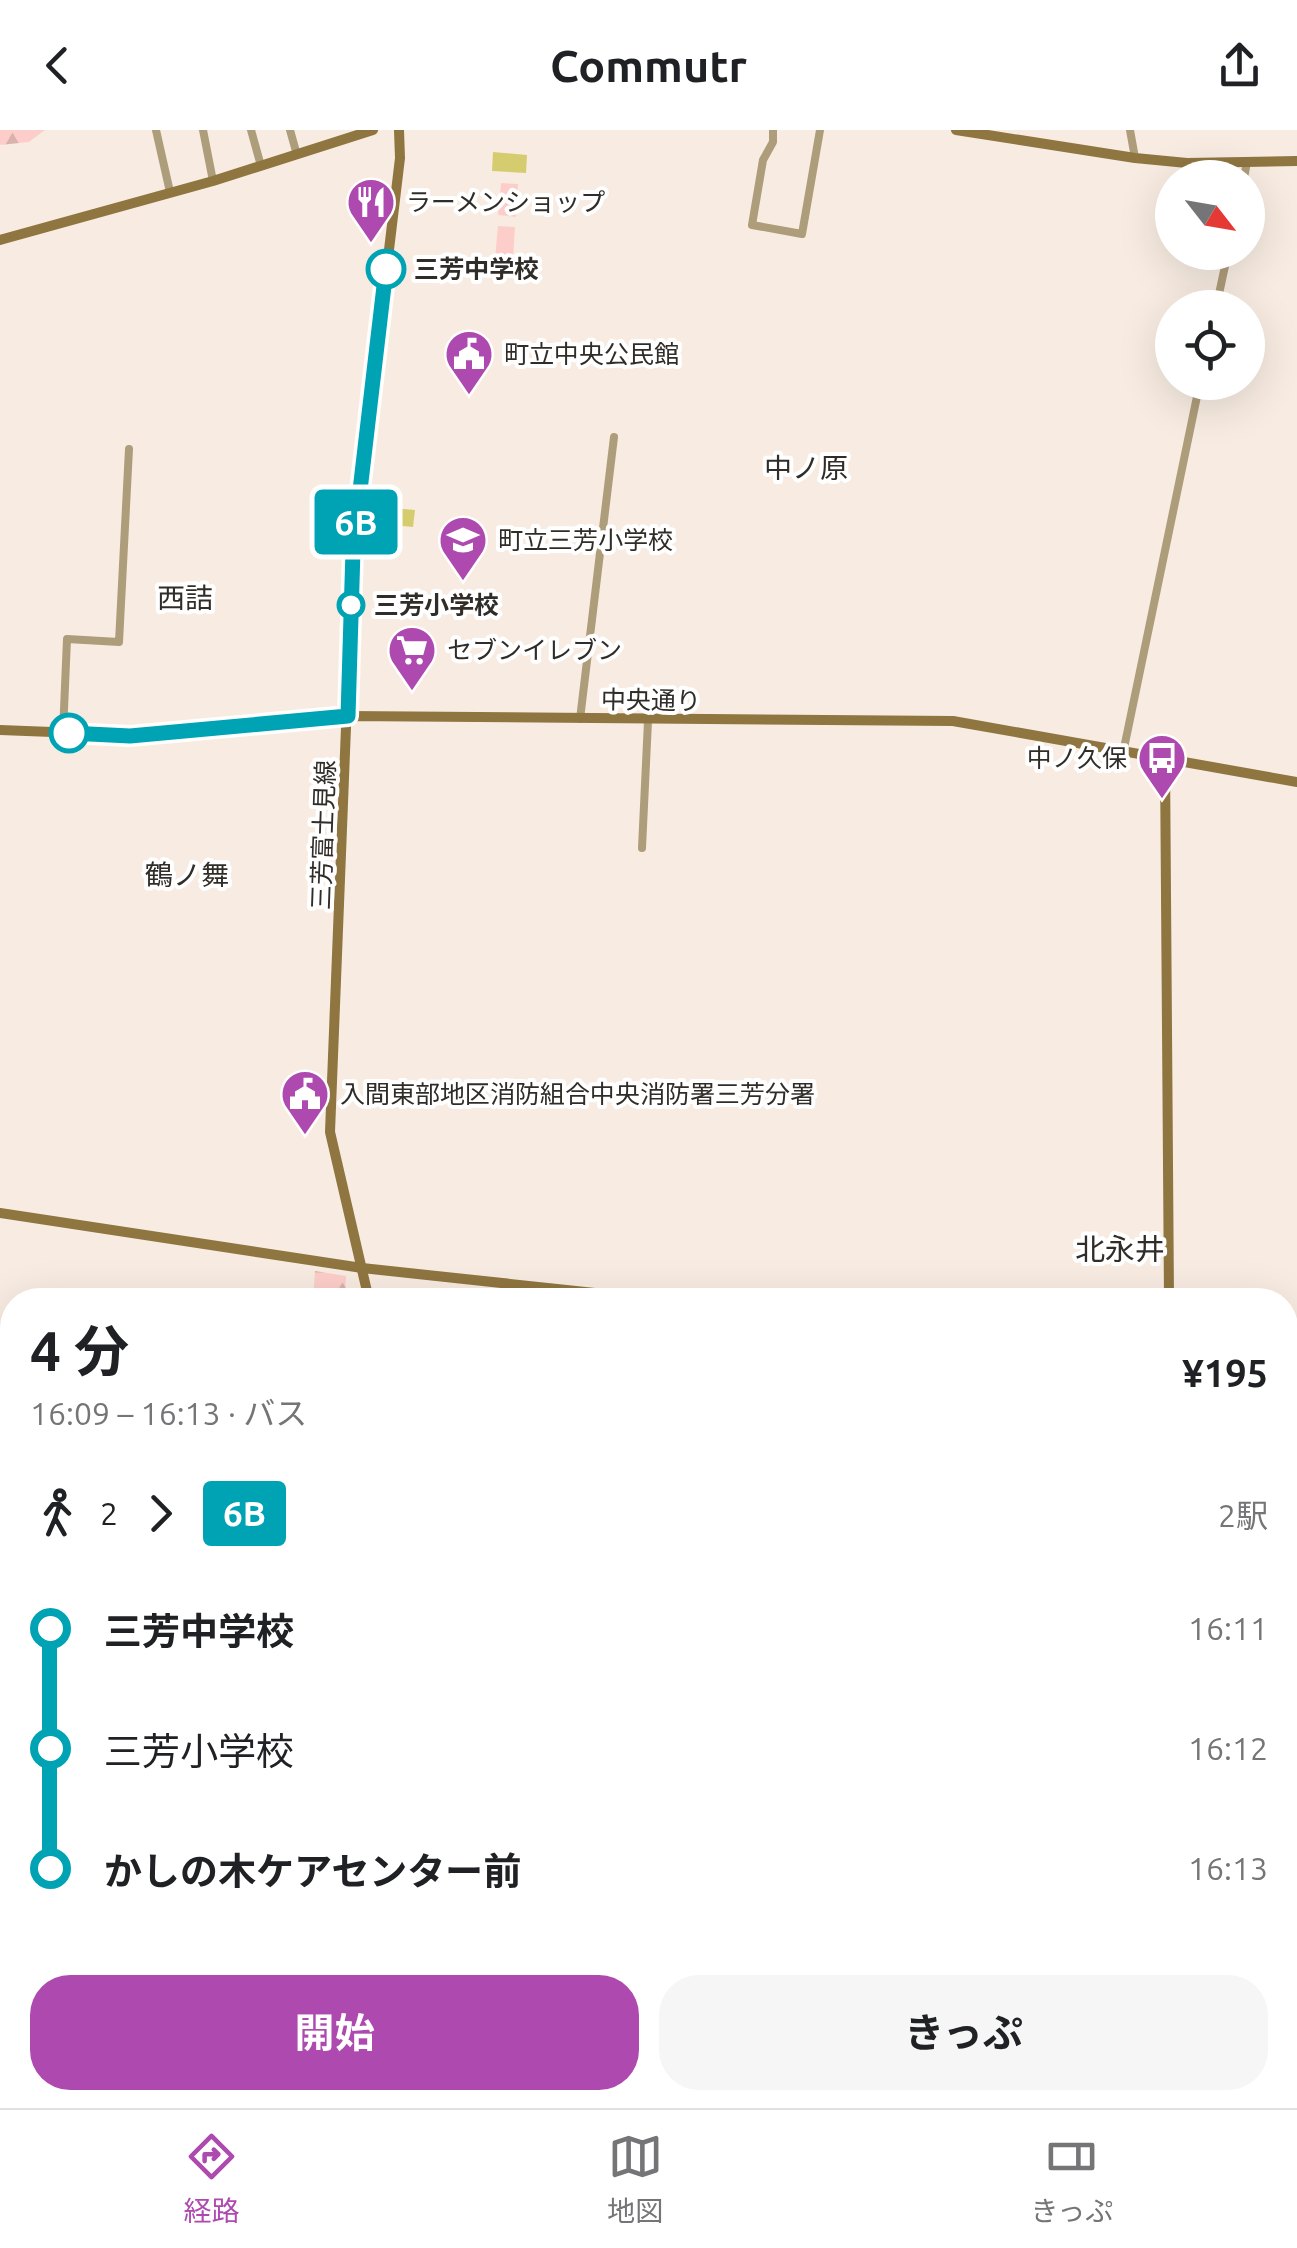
<!DOCTYPE html>
<html lang="ja">
<meta charset="utf-8">
<style>
:root{--surface:#fff;--page:#f6f6f6;--text:#202124;--muted:#757577;--line:#e0e0e0;--accent:#ae4aaf}
body{margin:0;font-family:Ubuntu,"Noto Sans JP",sans-serif;background:var(--page);color:var(--text);height:100vh;display:flex;flex-direction:column;font-size:38px;white-space:nowrap}
*{box-sizing:border-box;margin:0}
p{font-size:32px;color:var(--muted)}
.icon{flex:none;width:55px;height:55px;fill:none;stroke:currentColor;stroke-width:2;stroke-linecap:round;stroke-linejoin:round}
.map{position:relative;flex:1;overflow:hidden}
.side{position:absolute;left:0px;top:1158px;width:1298px;height:822px;display:flex;flex-direction:column;background:var(--surface);border-radius:40px 40px 0 0;box-shadow:0 10px 40px #0002}
.side>*{flex:none}
.badge{padding:0 20px;border-radius:8px;font-size:35px;line-height:65px}
.needle{width:65px;rotate:121deg}
.controls{position:absolute;left:1155px;top:30px;display:grid;gap:20px}
.controls a{display:grid;place-items:center;width:110px;height:110px;border-radius:50%;background:var(--surface);box-shadow:0 10px 40px #0002;font-size:50px}
.map>.badge{position:absolute;translate:-50% -50%;box-shadow:0 0 0 5px #fff}
.legs{display:flex;align-items:center;gap:15px;height:110px;padding:0 30px;font-size:32px}
.legs p{margin-inline-start:auto}
.overview{display:flex;align-items:center;justify-content:space-between;height:170px;padding:0 30px}
h1{font-size:55px;font-weight:700;line-height:75px}
.action{display:flex;gap:20px;margin-top:auto;padding:20px 30px}
.action a{flex:1;height:115px;border-radius:40px;background:var(--accent);color:#fff;font-size:40px;font-weight:700;line-height:115px;text-align:center}
.action a+a{background:var(--page);color:var(--text)}
ul{padding:0 30px;list-style:none}
li{display:flex;align-items:center;gap:35px;height:120px;font-size:38px}
li i{display:grid;place-items:center;width:15px;height:100%;margin:0 12px;background:currentColor}
li i::after{content:'';width:25px;height:25px;margin:-12px;border:8px solid;border-radius:50%;background:var(--surface)}
li p{margin-inline-start:auto}
li:first-child i{background:linear-gradient(#0000 50%,currentColor 0)}
li:last-child i{background:linear-gradient(currentColor 50%,#0000 0)}
header{display:flex;justify-content:space-between;align-items:center;height:130px;padding:0 30px;background:var(--surface);font-size:45px;font-weight:700}
.menu{display:flex;justify-content:space-around;align-items:center;height:140px;border-top:2px solid var(--line);background:var(--surface);font-size:28px;color:var(--muted)}
.menu a{display:grid;justify-items:center;gap:5px}
.menu .current{color:var(--accent)}
.map>svg:first-child{display:block}
.forest{fill:url(#forest-firs)}
.pitch{fill:#fdcec9}
.water{fill:#d5cc70}
.lines{fill:none;stroke-linecap:round;stroke-linejoin:round}
.street{stroke:#ae9d7a;stroke-width:8}
.secondary{stroke:#8f7540;stroke-width:10}
.highway{stroke:#594414;stroke-width:14}
.line-1-casing{stroke:#fff;stroke-width:22}
.line-1{stroke:#00a3b4;stroke-width:15}
.stop-1-dot{fill:#fff;stroke:#00a3b4;stroke-width:5}
.labels{text-anchor:middle;dominant-baseline:central;stroke-width:8;stroke-linejoin:round;paint-order:stroke}
.poi-label{font-size:25px;fill:#302c28;stroke:#fff;text-anchor:start}
.stop-label{font-size:25px;font-weight:bold;fill:#302c28;stroke:#fff;text-anchor:start}
.street-label{font-size:25px;fill:#302c28;stroke:#fff}
.neighbourhood-label{font-size:28px;fill:#302c28;stroke:#fff}
.quarter-label{font-size:30px;fill:#302c28;stroke:#fff}
</style>
<header><svg class="icon" aria-label="back" viewBox="0 0 24 24"><path d="M15 5l-7 7 7 7"/></svg>Commutr<svg class="icon" aria-label="share" viewBox="0 0 24 24"><path d="M12 15V3M7 8l5-5 5 5M5 13v7h14v-7"/></svg></header>
<div class="map">
<svg width="1297" height="1978" viewBox="0 0 1297 1978">
<defs>
<pattern id="forest-firs" width="22" height="20" patternUnits="userSpaceOnUse" patternTransform="scale(2.5)"><rect width="22" height="20" fill="#fdcec9"/><path d="M5 1l3.5 6h-7zM16 11l3.5 6h-7z" fill="#d9b1ad"/></pattern>
</defs>
<rect width="100%" height="100%" fill="#f8ece2"/>
<!-- forest -->
<g class="forest">
<path d="M0 0H45L29 12 0 15Z"/>
<path d="M315 1141 346 1146 345 1170H313Z"/>
<path d="M450 1158 513 1162V1170H449Z"/>
</g>
<!-- pitch -->
<g class="pitch">
<path d="M501 53 518 54 516 87 498 85Z"/>
<path d="M498 96 515 97 513 129 495 128Z"/>
</g>
<!-- water -->
<g class="water">
<path d="M493 22 527 25 526 43 492 41Z"/>
<path d="M382 377 415 380 413 397 381 394Z"/>
</g>
<g class="lines">
<!-- street -->
<g class="street">
<path d="M156 0 170 62"/>
<path d="M203 0 213 51"/>
<path d="M251 0 261 36"/>
<path d="M290 0 297 25"/>
<path d="M773 0V12L763 30 752 95 802 104 820 0"/>
<path d="M1130 0 1135 28"/>
<path d="M1244 48 1247 32"/>
<path d="M1216 178 1228 122"/>
<path d="M580 589 614 307"/>
<path d="M63 603 67 509 119 512 129 319"/>
<path d="M1123 623 1200 252"/>
<path d="M642 718 648 591"/>
<path d="M623 1166 640 1170"/>
<path d="M1285 1476 1297 1238"/>
<path d="M1285 1516H1297"/>
<path d="M1285 1560H1297"/>
<path d="M0 1566H12"/>
<path d="M1285 1627 1297 1638"/>
<path d="M307 1968V1978"/>
<path d="M572 1968 573 1978"/>
<path d="M844 1968V1976L869 1978"/>
<path d="M1034 1968 1035 1978"/>
<path d="M1118 1968V1978"/>
<path d="M1182 1968 1183 1978"/>
<path d="M907 1978 908 1968"/>
</g>
<!-- secondary -->
<g class="secondary">
<path d="M956 0 1135 28 1187 33 1297 31"/>
<path d="M0 110 213 51 373 0"/>
<path d="M0 600 130 605 347 586 953 591 1297 652"/>
<path d="M1165 630 1169 1170"/>
<path d="M0 1083 362 1138 623 1166"/>
<path d="M369 1170 330 1002 353 420 400 28 399 0"/>
<path d="M1285 1236 1296 1237"/>
<path d="M406 1968 408 1978"/>
<path d="M702 1968 703 1978"/>
</g>
<!-- highway -->
<g class="highway">
<path d="M1285 1885 1297 1884"/>
<path d="M1285 1903H1297"/>
<path d="M0 1970 39 1968"/>
</g>
</g>
<g class="lines">
<!-- line-1 casing -->
<g class="line-1-casing">
<path id="line-1" d="M69 603 130 606 348 586 353 420 386 139"/>
</g>
<!-- line-1 -->
<use href="#line-1" class="line-1"/>
</g>
<!-- icons -->
<defs>
<g id="restaurant-pin" transform="scale(2.5)"><path d="M0 17L-7.5 6A9.5 9.5 0 1 1 7.5 6Z" fill="#ae4aaf" stroke="#fff"/><path d="M-5-6h1v4h1v-4h1v4h1v-4h1v5L-1.5 .5V6h-2V.5L-5-1ZM5-6V6H3V1.5H1.5Q1.5-4 5-6Z" fill="#fff"/></g>
<g id="civic-pin" transform="scale(2.5)"><path d="M0 17L-7.5 6A9.5 9.5 0 1 1 7.5 6Z" fill="#ae4aaf" stroke="#fff"/><path d="M-.6-6.5H3V-4.5H.6V-3L4-1V1h2V6H-6V1h2V-1L-.6-3ZM-1.2 2.5V6h2.4V2.5Z" fill="#fff"/></g>
<g id="school-pin" transform="scale(2.5)"><path d="M0 17L-7.5 6A9.5 9.5 0 1 1 7.5 6Z" fill="#ae4aaf" stroke="#fff"/><path d="M0-5L7-2L0 1L-7-2ZM-4 1L0 2.5L4 1V4Q0 6-4 4Z" fill="#fff"/></g>
<g id="supermarket-pin" transform="scale(2.5)"><path d="M0 17L-7.5 6A9.5 9.5 0 1 1 7.5 6Z" fill="#ae4aaf" stroke="#fff"/><path d="M-6-5.5h2.5l.6 2H6L4.5 2H-2.5L-4.4-4H-6ZM-1.5 3.2a1.3 1.3 0 1 0 .1 0ZM3 3.2a1.3 1.3 0 1 0 .1 0Z" fill="#fff"/></g>
<g id="bus-pin" transform="scale(2.5)"><path d="M0 17L-7.5 6A9.5 9.5 0 1 1 7.5 6Z" fill="#ae4aaf" stroke="#fff"/><path d="M-5-6H5V4H4V6H2V4H-2V6H-4V4H-5ZM-3.5-4V0h7V-4ZM-3.5 1.2v1.5H-2V1.2ZM2 1.2v1.5H3.5V1.2Z" fill="#fff"/></g>
</defs>
<g fill-rule="evenodd">
<use href="#restaurant-pin" x="371" y="72"/>
<use href="#civic-pin" x="469" y="224"/>
<use href="#school-pin" x="463" y="410"/>
<use href="#supermarket-pin" x="412" y="520"/>
<use href="#bus-pin" x="1162" y="628"/>
<use href="#civic-pin" x="305" y="964"/>
</g>
<!-- markers -->
<g class="stop-1-dot">
<circle cx="386" cy="139" r="18"/>
<circle cx="351" cy="475" r="12"/>
<circle cx="69" cy="603" r="18"/>
</g>
<g class="labels">
<!-- poi labels -->
<g class="poi-label">
<text x="406" y="72">ラーメンショップ</text>
<text x="504" y="224">町立中央公民館</text>
<text x="498" y="410">町立三芳小学校</text>
<text x="447" y="520">セブンイレブン</text>
<text x="1127" y="628" text-anchor="end">中ノ久保</text>
<text x="340" y="964">入間東部地区消防組合中央消防署三芳分署</text>
</g>
<!-- stop labels -->
<g class="stop-label">
<text x="414" y="139">三芳中学校</text>
<text x="374" y="475">三芳小学校</text>
</g>
<!-- street labels -->
<g class="street-label">
<text transform="translate(651 570) rotate(1)">中央通り</text>
<text transform="translate(323 705) rotate(-88)">三芳富士見線</text>
</g>
<!-- neighbourhood labels -->
<g class="neighbourhood-label">
<text x="806" y="337">中ノ原</text>
<text x="185" y="467">西詰</text>
<text x="187" y="744">鶴ノ舞</text>
</g>
<!-- quarter labels -->
<g class="quarter-label">
<text x="1120" y="1119">北永井</text>
</g>
</g>
</svg>
<div class="controls">
<a><svg class="needle" viewBox="-14 -14 28 28"><path d="M0-13l5 13h-10z" fill="#e53935"/><path d="M0 13l5-13h-10z" fill="#757577"/></svg></a>
<a><svg class="icon" aria-label="locate" viewBox="0 0 24 24"><circle cx="12" cy="12" r="6"/><path d="M12 2v4M12 18v4M2 12h4M18 12h4"/></svg></a>
</div>
<b class="badge" style="left:356px;top:392px;background:#00a3b4;color:#fff">6B</b>
<section class="side">
<div class="overview"><div><h1>4 分</h1><p>16:09 – 16:13 · バス</p></div><b>¥195</b></div>
<div class="legs"><svg class="icon" aria-label="walk" viewBox="0 0 24 24"><circle cx="13" cy="4" r="2"/><path d="M13 8l-2 6 4 7M11 14l-3 7M7 12l3-4h3l4 4"/></svg>2<svg class="icon" aria-label="forward" viewBox="0 0 24 24"><path d="M9 5l7 7-7 7"/></svg><b class="badge" style="background:#00a3b4;color:#fff">6B</b><p>2駅</p></div>
<ul>
<li><i style="color:#00a3b4"></i><b>三芳中学校</b><p>16:11</p></li>
<li><i style="color:#00a3b4"></i><span>三芳小学校</span><p>16:12</p></li>
<li><i style="color:#00a3b4"></i><b>かしの木ケアセンター前</b><p>16:13</p></li>
</ul>
<div class="action"><a>開始</a><a>きっぷ</a></div>
</section>
</div>
<nav class="menu">
<a class="current"><svg class="icon" aria-label="directions" viewBox="0 0 24 24"><path d="M12 3l9 9-9 9-9-9zM9 14v-3h6M13 9l2 2-2 2"/></svg>経路</a>
<a><svg class="icon" aria-label="map" viewBox="0 0 24 24"><path d="M3 6l6-2 6 2 6-2v14l-6 2-6-2-6 2zM9 4v14M15 6v14"/></svg>地図</a>
<a><svg class="icon" aria-label="tickets" viewBox="0 0 24 24"><path d="M3 7h18v10H3zM15 7v10"/></svg>きっぷ</a>
</nav>
